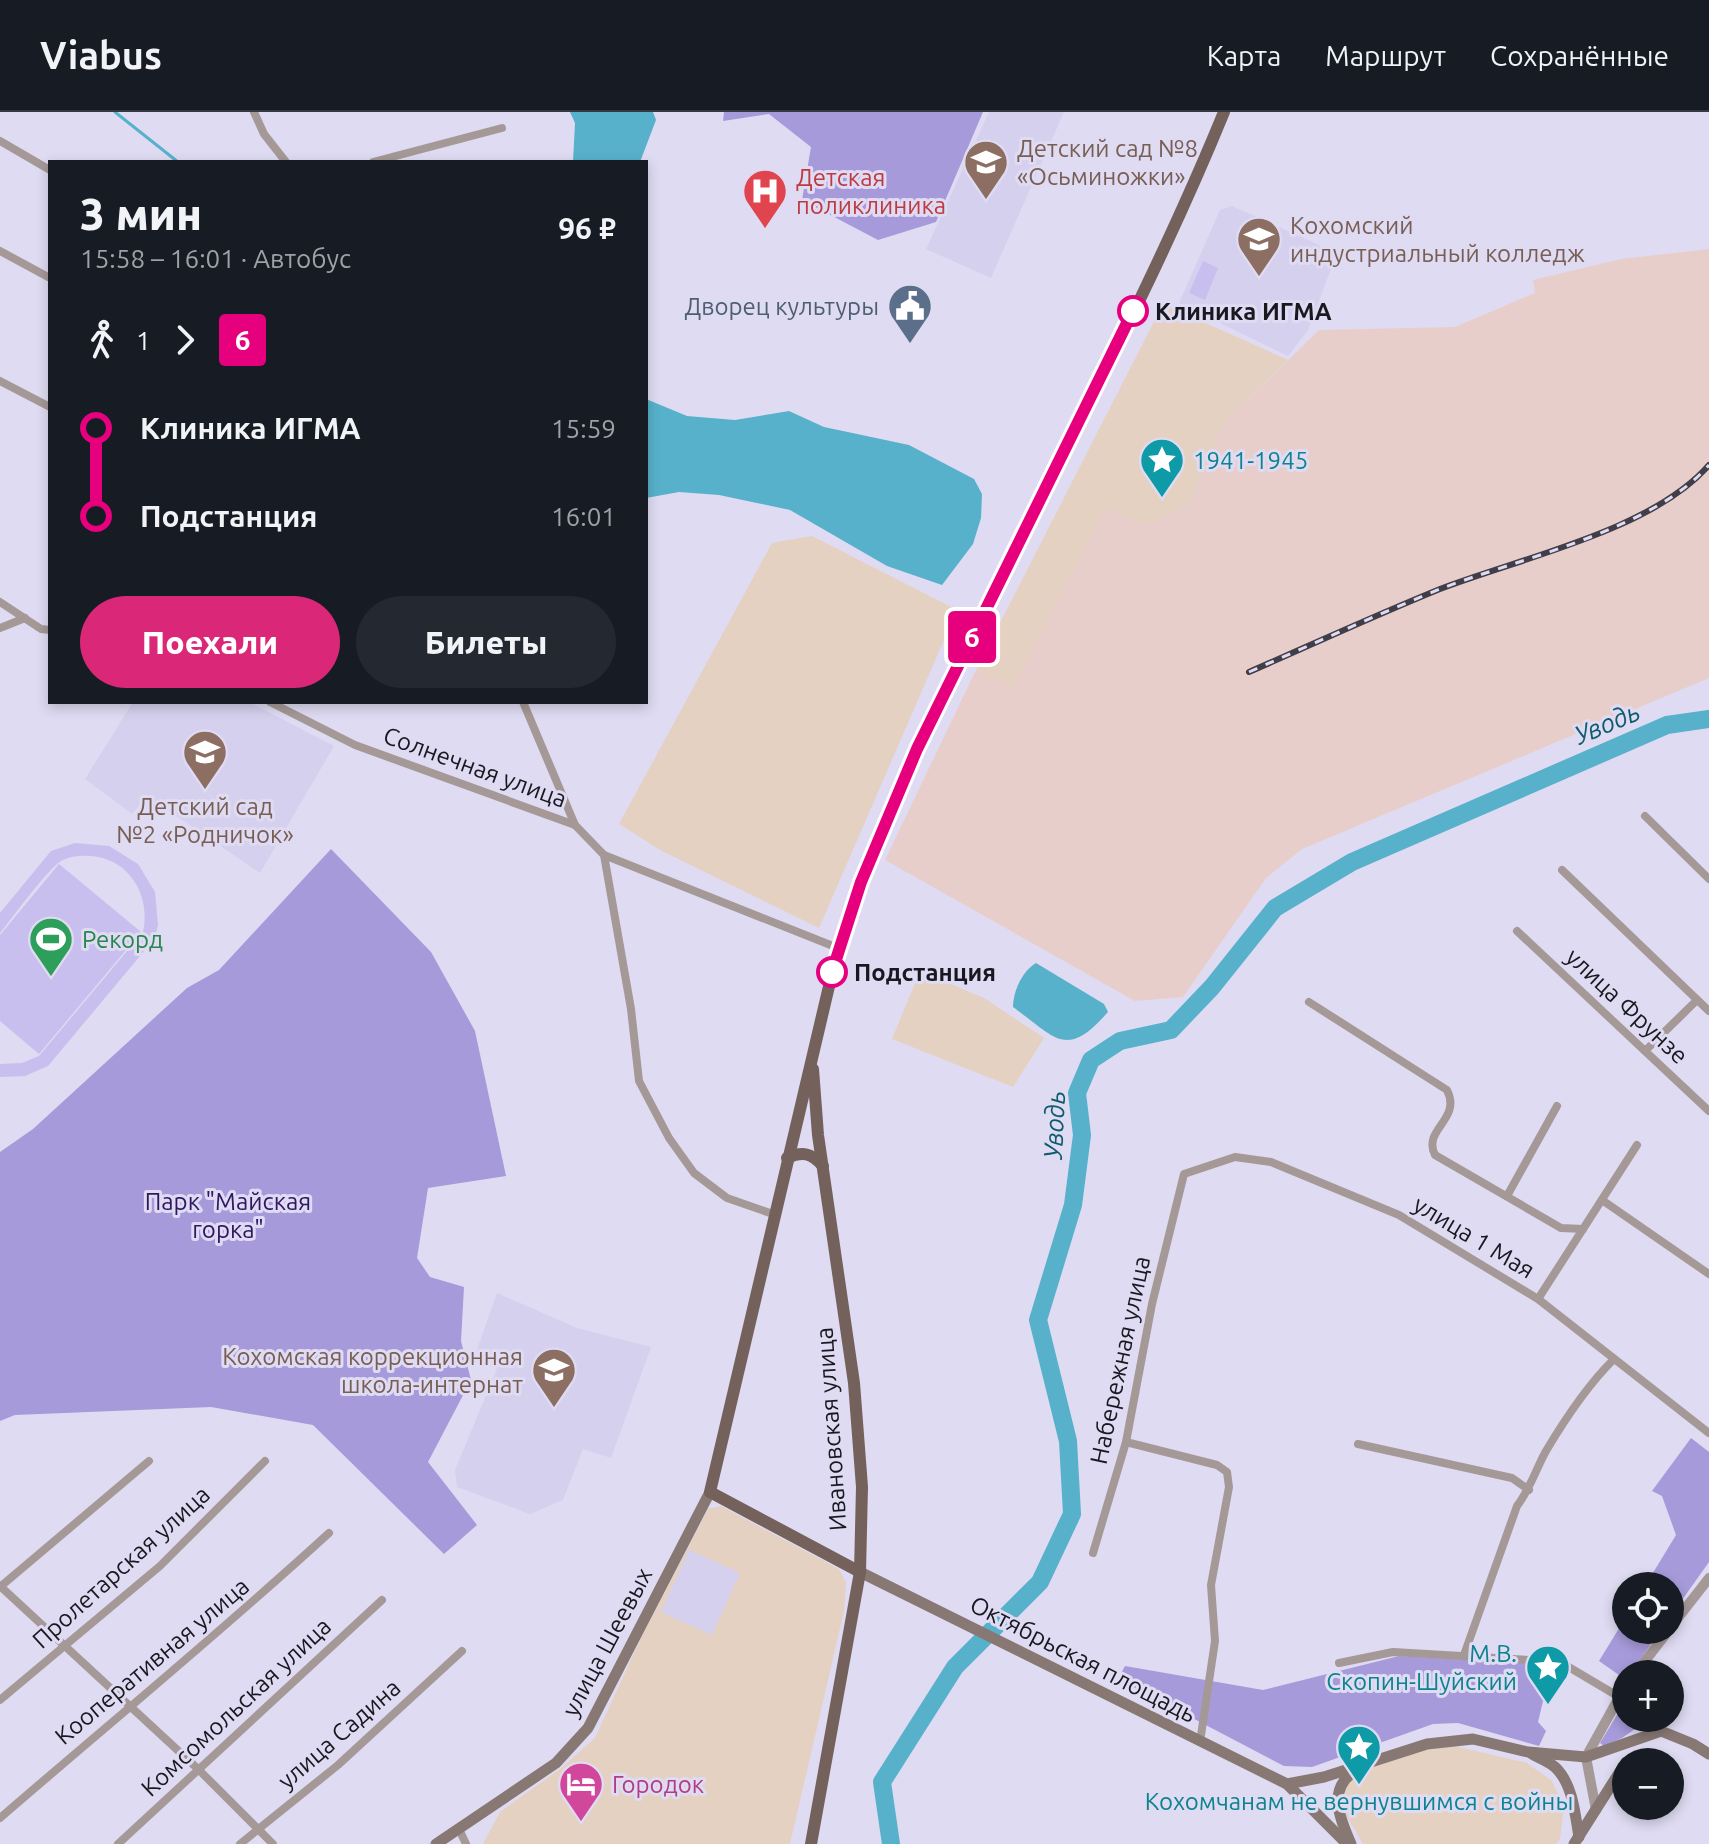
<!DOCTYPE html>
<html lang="ru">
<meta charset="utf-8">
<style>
:root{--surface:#171b24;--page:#242831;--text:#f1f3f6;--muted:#9ea1a6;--line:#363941;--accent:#db2777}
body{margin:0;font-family:Ubuntu,sans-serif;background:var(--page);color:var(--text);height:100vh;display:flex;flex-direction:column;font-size:30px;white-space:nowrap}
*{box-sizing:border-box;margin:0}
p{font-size:26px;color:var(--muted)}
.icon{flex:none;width:44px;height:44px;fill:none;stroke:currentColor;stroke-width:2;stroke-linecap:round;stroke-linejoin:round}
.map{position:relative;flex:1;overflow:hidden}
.drawer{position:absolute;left:48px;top:48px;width:600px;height:544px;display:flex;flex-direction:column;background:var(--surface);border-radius:0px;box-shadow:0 4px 12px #0003}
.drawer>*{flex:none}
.badge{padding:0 16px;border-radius:6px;font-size:28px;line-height:52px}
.fabs{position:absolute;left:1612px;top:1460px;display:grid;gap:16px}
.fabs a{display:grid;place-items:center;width:72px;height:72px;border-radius:50%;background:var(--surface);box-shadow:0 4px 12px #0003;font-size:40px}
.map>.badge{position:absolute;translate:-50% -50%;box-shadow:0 0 0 4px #fff}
.legs{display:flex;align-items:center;gap:12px;height:88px;padding:0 32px;font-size:26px}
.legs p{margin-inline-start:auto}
.headline{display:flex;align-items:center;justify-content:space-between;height:136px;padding:0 32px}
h1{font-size:44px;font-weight:800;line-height:60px}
.primary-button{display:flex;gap:16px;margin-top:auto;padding:16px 32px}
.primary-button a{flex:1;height:92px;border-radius:48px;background:var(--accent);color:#fff;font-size:32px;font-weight:800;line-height:92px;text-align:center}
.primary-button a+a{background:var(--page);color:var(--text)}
ul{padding:0 32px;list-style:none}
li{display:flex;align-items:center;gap:28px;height:88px;font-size:30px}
li i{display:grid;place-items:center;width:12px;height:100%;margin:0 10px;background:currentColor}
li i::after{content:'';width:20px;height:20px;margin:-10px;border:6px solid;border-radius:50%;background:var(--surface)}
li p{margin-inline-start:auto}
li:first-child i{background:linear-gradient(#0000 50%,currentColor 0)}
li:last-child i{background:linear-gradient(currentColor 50%,#0000 0)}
header{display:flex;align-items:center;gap:48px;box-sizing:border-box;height:112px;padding:0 40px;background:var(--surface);border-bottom:2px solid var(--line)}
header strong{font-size:38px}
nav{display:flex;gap:44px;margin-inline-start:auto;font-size:28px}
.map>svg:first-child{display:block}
.commercial{fill:#e4d1c1}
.industrial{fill:#e8ceca}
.built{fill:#d5d0ee}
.green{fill:#c8bfee}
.forest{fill:#a79ada}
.water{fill:#57b1cb}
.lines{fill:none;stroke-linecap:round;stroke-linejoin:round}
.stream{stroke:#57b1cb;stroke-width:3}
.river{stroke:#57b1cb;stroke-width:18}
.minor{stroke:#a59997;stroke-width:8}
.tertiary{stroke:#a59997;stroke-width:10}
.secondary{stroke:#887874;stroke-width:11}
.primary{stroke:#74615c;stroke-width:12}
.rail-casing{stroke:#3f3e49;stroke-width:6}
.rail{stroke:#dfdbf2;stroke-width:3;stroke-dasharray:9;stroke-linecap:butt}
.line-1-casing{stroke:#fff;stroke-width:18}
.line-1{stroke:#e6007e;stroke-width:12}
.stop-1-dot{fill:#fff;stroke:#e6007e;stroke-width:4}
.labels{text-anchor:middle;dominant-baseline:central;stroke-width:6;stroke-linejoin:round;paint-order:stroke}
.education-label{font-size:24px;fill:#785e54;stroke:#dfdbf2;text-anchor:start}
.health-label{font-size:24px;fill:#be3a42;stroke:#dfdbf2;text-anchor:start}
.service-label{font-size:24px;fill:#4e5e75;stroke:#dfdbf2;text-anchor:end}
.stop-label{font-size:24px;font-weight:bold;fill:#191820;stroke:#dfdbf2;text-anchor:start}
.culture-label{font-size:24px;fill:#0d838f;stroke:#dfdbf2;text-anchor:start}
.street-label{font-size:24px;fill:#191820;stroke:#dfdbf2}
.leisure-label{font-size:24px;fill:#27864d;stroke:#dfdbf2;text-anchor:start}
.park-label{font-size:24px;fill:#311661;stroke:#dfdbf2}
.hotel-label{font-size:24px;fill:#b23c85;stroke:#dfdbf2;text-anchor:start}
.water-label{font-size:26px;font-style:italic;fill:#0f5b6e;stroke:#dfdbf2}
</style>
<header>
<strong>Viabus</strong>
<nav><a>Карта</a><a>Маршрут</a><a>Сохранённые</a></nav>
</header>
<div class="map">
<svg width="1709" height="1732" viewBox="0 0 1709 1732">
<rect width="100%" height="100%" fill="#dfdbf2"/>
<!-- commercial -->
<g class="commercial">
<path d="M1163 192 1288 248 1224 311 1189 392 1148 414 1105 397 1013 577 976 558Z"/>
<path d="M812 424 957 498 819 816 660 738 619 712 772 431Z"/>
<path d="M920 859 984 886 1044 926 1013 975 892 927Z"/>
<path d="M721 1394 839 1457 846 1471 844 1499 790 1732H483L500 1700 560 1657 595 1626 642 1524 708 1397Z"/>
<path d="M1450 1633 1527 1651 1552 1669 1564 1695 1560 1727 1556 1732H1363L1345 1701 1343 1686 1351 1664 1366 1656 1423 1637Z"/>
</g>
<!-- industrial -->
<path class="industrial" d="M1709 137V566L1302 737 1266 766 1183 885 1135 889 885 748 976 558 1013 576 1105 396 1148 414 1189 392 1224 311 1319 218 1455 215 1535 181 1533 168 1621 147Z"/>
<!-- built -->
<g class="built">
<path d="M989 0H1064L991 166 926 137Z"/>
<path d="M1232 94 1337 141 1308 218 1288 244 1179 191 1220 98Z"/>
<path d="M133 590H249L334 634 260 761 147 684 132 702 85 667Z"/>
<path d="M497 1181 577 1216 651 1235 611 1346 583 1337 563 1388 530 1402 457 1375 455 1358 497 1257 474 1246Z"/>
<path d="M689 1438 740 1461 712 1523 661 1500Z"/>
</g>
<!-- green -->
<g class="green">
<path d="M1203 149 1218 156 1205 188 1189 181Z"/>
<path d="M75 731 109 734 138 752 155 780 158 813 155 826 48 954 25 964 0 965V952L22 951 39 944 143 820C151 784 130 747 91 744 81 743 69 744 61 749 46 759 13 805 0 821V801L51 739Z"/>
<path d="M59 752 141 820 39 942 0 909V823Z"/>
</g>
<!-- forest -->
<g class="forest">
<path d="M724 0H983L936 110 878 128 802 88 811 35 769 2 723 9Z"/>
<path d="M331 737 431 840 475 919 506 1064 428 1076 417 1146 430 1165 464 1175 461 1229 471 1268 428 1350 477 1413 444 1442 313 1313 211 1295 15 1303 0 1309V1040L33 1017 187 876 219 858Z"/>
<path d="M1691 1326 1709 1340V1450L1670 1505V1474H1645L1676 1423 1662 1384 1652 1379Z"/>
<path d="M1626 1505V1518H1661L1630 1562H1626V1568L1599 1549Z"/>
<path d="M1399 1544 1524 1551 1558 1562 1556 1579 1545 1581 1538 1610 1546 1619 1539 1634 1458 1611 1433 1612 1312 1655 1284 1654 1118 1567 1125 1554 1263 1578Z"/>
<path d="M1621 1596 1626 1599V1606H1637L1645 1610 1622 1626 1604 1634 1600 1631Z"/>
</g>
<!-- water -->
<g class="water">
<path d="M570 0H653L656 8 640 50H573L575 11Z"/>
<path d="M646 287 687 304 735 308 789 299 824 315 909 333 974 367 982 382 981 406 973 432 942 473 887 454 790 398 719 383 679 380 646 386Z"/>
<path d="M1036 851 1104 892 1108 900C1066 948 1056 926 1013 895 1013 880 1022 859 1036 851Z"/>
</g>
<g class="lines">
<!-- stream -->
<path class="stream" d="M115 0 178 50"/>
<!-- river -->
<path class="river" d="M891 1732 882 1670 955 1555 1040 1470 1072 1402 1068 1329 1038 1208 1073 1093 1082 1023 1077 981 1091 948 1120 929 1171 918 1212 875 1275 796 1352 750 1667 613 1709 607"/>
<!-- minor -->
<g class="minor">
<path d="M254 0 264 22 286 50"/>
<path d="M0 29 50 58"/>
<path d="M373 50 502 16"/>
<path d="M0 139 50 166"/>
<path d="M0 269 50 295"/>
<path d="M0 490 41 517 50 518"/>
<path d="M0 516 25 506"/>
<path d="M270 590 355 633 575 713 604 743 838 836"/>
<path d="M523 590 575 713"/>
<path d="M1645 704 1709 767"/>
<path d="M604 743 631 897 639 969 669 1026 694 1061 727 1086 773 1102"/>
<path d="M1562 758 1709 899"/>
<path d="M1517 819 1709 999"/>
<path d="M1309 890 1447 978C1462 1008 1422 1017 1435 1043L1561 1116 1583 1117"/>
<path d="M1645 939 1697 888"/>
<path d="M1507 1084 1557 994"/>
<path d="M1602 1088 1709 1162"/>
<path d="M1538 1187 1637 1033"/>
<path d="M1126 1330 1217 1353 1227 1360 1229 1375 1211 1473 1215 1529 1200 1630"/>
<path d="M1358 1332 1512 1366 1529 1378"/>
<path d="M1093 1441 1126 1330 1152 1192 1184 1062 1235 1045 1271 1050 1399 1103 1538 1187 1709 1321"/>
<path d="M0 1474 198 1657 273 1732"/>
<path d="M0 1475 149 1349"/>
<path d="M1464 1543 1517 1394C1530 1377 1536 1357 1546 1339 1565 1307 1587 1274 1613 1248"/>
<path d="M1339 1551 1393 1540 1530 1548 1567 1554 1626 1589"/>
<path d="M0 1588 160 1454 265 1349"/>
<path d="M1646 1606 1661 1619"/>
<path d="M0 1706C110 1611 222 1519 329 1421"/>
<path d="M459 1717 466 1732"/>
<path d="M118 1732 382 1488"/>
<path d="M240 1732 338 1653 462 1539"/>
</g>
<!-- tertiary -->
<g class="tertiary">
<path d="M1670 1516 1709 1466"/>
<path d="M1635 1562 1669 1518"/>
<path d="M1596 1698 1586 1645 1626 1573"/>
</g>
<!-- secondary -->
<g class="secondary">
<path d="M860 1460 1287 1672 1347 1732"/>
<path d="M1532 1642C1539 1646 1550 1650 1556 1656 1573 1673 1575 1702 1579 1725"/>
<path d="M1287 1672 1324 1665 1427 1632 1473 1627 1528 1640 1586 1645 1661 1619 1693 1632 1709 1642"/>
<path d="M436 1732 556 1651 588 1616 710 1380"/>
<path d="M1351 1732C1340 1706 1326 1677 1356 1658"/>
<path d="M1574 1732 1626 1650"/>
</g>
<!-- primary -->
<g class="primary">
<path d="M787 1046C803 1039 811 1041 823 1054"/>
<path d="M860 1460 710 1380 838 836C940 546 1108 284 1224 0"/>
<path d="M811 1732 860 1460 862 1375 854 1271 818 1023 813 957"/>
</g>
<!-- rail casing -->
<g class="rail-casing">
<path id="rail" d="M1249 560C1313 532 1376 503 1440 477 1520 446 1653 418 1709 353"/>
</g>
<!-- rail -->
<use href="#rail" class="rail"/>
</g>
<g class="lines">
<!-- line-1 casing -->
<g class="line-1-casing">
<path id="line-1" d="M832 860 861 770 917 637 1133 199"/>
</g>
<!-- line-1 -->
<use href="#line-1" class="line-1"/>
</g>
<!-- icons -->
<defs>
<g id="school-pin" transform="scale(2.3)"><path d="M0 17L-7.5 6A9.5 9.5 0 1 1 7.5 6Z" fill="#8d6e63" stroke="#dfdbf2"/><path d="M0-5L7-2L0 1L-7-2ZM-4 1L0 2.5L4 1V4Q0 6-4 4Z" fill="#fff"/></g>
<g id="hospital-pin" transform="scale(2.3)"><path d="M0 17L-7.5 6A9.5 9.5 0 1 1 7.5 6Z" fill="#e0444e" stroke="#dfdbf2"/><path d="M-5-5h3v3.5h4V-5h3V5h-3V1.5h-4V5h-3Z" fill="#fff"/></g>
<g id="university-pin" transform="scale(2.3)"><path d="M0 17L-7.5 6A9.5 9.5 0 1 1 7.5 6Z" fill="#8d6e63" stroke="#dfdbf2"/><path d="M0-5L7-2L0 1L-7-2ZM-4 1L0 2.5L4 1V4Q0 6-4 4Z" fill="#fff"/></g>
<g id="civic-pin" transform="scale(2.3)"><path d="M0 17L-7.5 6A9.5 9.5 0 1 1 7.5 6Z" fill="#5c6f8a" stroke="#dfdbf2"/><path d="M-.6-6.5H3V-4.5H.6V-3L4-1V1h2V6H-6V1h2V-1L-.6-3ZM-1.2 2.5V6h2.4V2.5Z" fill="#fff"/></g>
<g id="sight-pin" transform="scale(2.3)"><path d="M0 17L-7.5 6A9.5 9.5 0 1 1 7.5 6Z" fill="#0f9aa8" stroke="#dfdbf2"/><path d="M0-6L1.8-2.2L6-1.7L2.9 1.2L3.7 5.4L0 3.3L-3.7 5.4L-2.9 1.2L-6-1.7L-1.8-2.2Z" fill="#fff"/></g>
<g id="stadium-pin" transform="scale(2.3)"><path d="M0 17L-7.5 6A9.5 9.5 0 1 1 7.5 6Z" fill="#2e9e5b" stroke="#dfdbf2"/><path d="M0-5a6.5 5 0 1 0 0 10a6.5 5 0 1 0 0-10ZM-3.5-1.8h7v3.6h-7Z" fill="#fff"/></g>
<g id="hotel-pin" transform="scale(2.3)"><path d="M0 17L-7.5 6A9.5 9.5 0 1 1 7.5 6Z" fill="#d1479c" stroke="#dfdbf2"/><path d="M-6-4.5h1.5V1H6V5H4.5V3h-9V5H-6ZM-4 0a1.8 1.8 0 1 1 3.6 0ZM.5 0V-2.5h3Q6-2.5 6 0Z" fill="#fff"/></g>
</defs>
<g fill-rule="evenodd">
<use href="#school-pin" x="986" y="50"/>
<use href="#hospital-pin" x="765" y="79"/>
<use href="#university-pin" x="1259" y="127"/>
<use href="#civic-pin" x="910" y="194"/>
<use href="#sight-pin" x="1162" y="348"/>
<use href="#school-pin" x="205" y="640"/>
<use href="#stadium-pin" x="51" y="827"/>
<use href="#school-pin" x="554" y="1258"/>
<use href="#sight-pin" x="1548" y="1555"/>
<use href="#sight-pin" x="1359" y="1635"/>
<use href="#hotel-pin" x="581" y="1672"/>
</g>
<!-- markers -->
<g class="stop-1-dot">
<circle cx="1133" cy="199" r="14"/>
<circle cx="832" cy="860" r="14"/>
</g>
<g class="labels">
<!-- education labels -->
<g class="education-label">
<text x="1017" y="36">Детский сад №8<tspan x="1017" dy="28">«Осьминожки»</tspan></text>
<text x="1290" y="113">Кохомский<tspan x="1290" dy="28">индустриальный колледж</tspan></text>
<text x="205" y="694" text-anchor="middle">Детский сад<tspan x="205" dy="28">№2 «Родничок»</tspan></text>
<text x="523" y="1244" text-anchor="end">Кохомская коррекционная<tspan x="523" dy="28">школа-интернат</tspan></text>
</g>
<!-- health labels -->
<g class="health-label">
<text x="796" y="65">Детская<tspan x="796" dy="28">поликлиника</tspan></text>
</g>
<!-- service labels -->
<g class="service-label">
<text x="879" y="194">Дворец культуры</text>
</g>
<!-- stop labels -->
<g class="stop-label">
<text x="1155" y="199">Клиника ИГМА</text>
<text x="854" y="860">Подстанция</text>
</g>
<!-- culture labels -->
<g class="culture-label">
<text x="1193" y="348">1941-1945</text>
<text x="1517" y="1541" text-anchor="end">М.В.<tspan x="1517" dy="28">Скопин-Шуйский</tspan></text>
<text x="1359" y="1689" text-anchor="middle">Кохомчанам не вернувшимся с войны</text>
</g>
<!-- street labels -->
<g class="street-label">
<text transform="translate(475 655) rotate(20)">Солнечная улица</text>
<text transform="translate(1627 894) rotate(43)">улица Фрунзе</text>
<text transform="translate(1474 1125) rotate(31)">улица 1 Мая</text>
<text transform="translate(1120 1248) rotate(-78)">Набережная улица</text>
<text transform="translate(831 1317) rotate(-94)">Ивановская улица</text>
<text transform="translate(121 1455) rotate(-42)">Пролетарская улица</text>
<text transform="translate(607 1530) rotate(-62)">улица Шеевых</text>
<text transform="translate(1083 1547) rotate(27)">Октябрьская площадь</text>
<text transform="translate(152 1549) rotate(-40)">Кооперативная улица</text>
<text transform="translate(236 1595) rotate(-43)">Комсомольская улица</text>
<text transform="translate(339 1622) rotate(-41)">улица Садина</text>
</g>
<!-- leisure labels -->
<g class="leisure-label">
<text x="82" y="827">Рекорд</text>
</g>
<!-- park labels -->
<g class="park-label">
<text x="228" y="1089">Парк "Майская<tspan x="228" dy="28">горка"</tspan></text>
</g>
<!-- hotel labels -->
<g class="hotel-label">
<text x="612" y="1672">Городок</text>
</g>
<!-- water labels -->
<g class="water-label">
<text transform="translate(1607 611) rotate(-23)">Уводь</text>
<text transform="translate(1054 1013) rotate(-87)">Уводь</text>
</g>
</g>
</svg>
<div class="fabs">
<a><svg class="icon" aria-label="locate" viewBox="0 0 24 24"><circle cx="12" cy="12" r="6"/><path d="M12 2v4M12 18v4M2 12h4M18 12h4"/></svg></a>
<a>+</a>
<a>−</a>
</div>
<b class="badge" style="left:972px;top:525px;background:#e6007e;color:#fff">6</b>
<section class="drawer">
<div class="headline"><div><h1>3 мин</h1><p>15:58 – 16:01 · Автобус</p></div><b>96 ₽</b></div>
<div class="legs"><svg class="icon" aria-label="walk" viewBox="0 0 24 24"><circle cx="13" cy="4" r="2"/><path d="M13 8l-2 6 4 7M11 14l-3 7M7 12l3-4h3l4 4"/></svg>1<svg class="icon" aria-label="forward" viewBox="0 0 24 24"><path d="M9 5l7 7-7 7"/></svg><b class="badge" style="background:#e6007e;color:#fff">6</b></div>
<ul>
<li><i style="color:#e6007e"></i><b>Клиника ИГМА</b><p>15:59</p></li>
<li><i style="color:#e6007e"></i><b>Подстанция</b><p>16:01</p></li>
</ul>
<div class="primary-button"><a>Поехали</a><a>Билеты</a></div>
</section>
</div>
